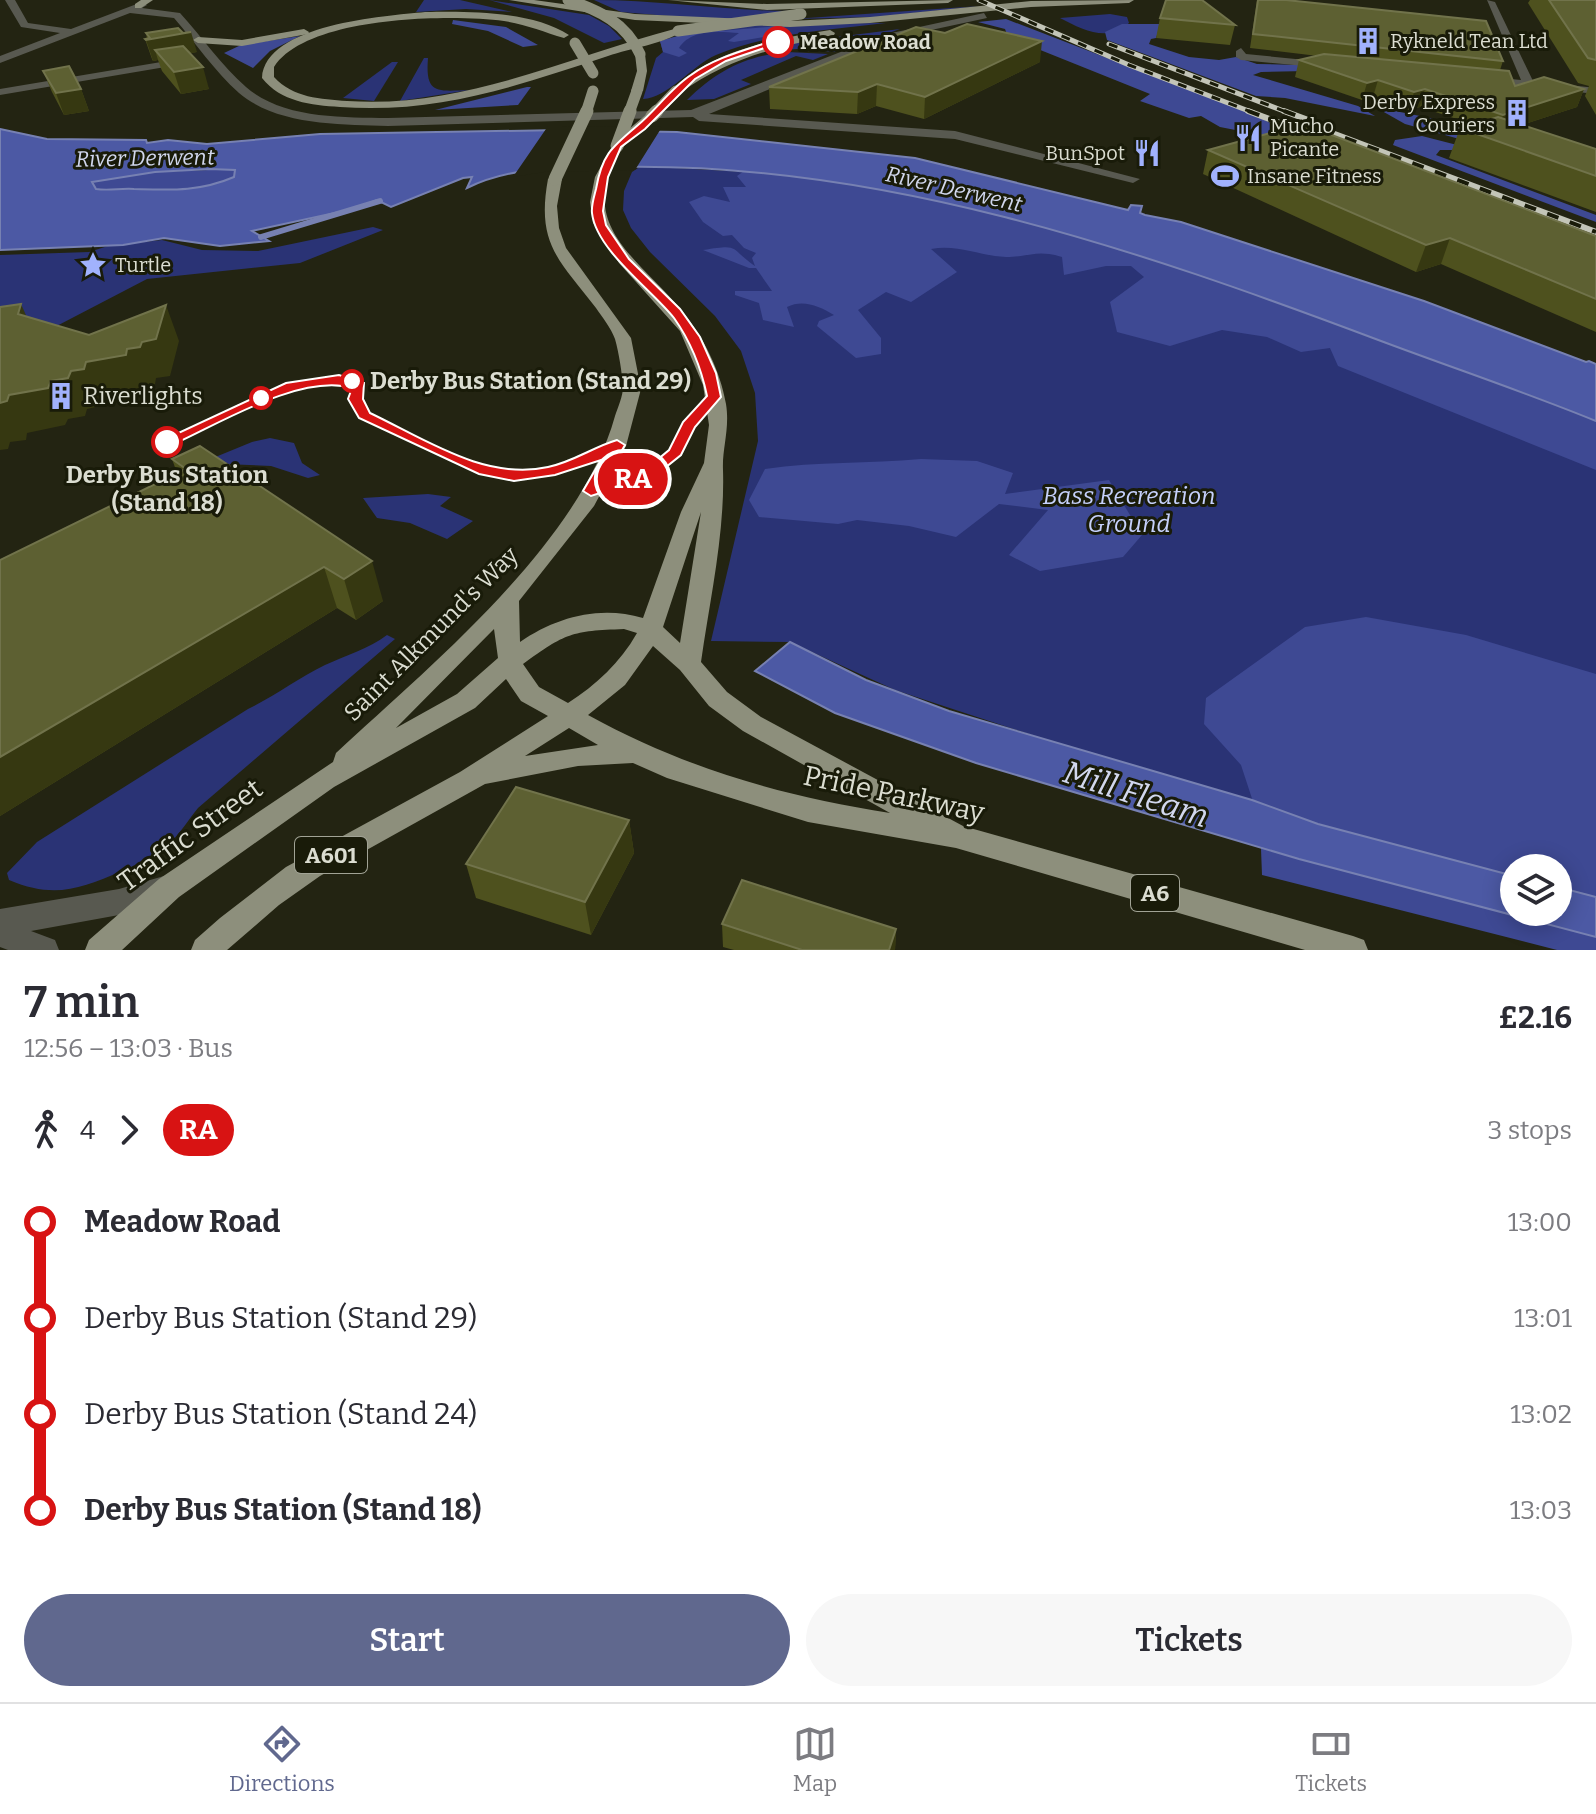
<!DOCTYPE html>
<meta charset="utf-8">
<style>
:root{--surface:#fff;--page:#f7f7f7;--text:#2b2b33;--muted:#7c7c81;--line:#e1e1e2;--accent:#60688e}
body{margin:0;font-family:Bitter,serif;background:var(--page);color:var(--text);height:100vh;display:flex;flex-direction:column;font-size:30px;white-space:nowrap}
*{box-sizing:border-box;margin:0}
p{font-size:26px;color:var(--muted)}
.icon{flex:none;width:44px;height:44px;fill:none;stroke:currentColor;stroke-width:2;stroke-linecap:round;stroke-linejoin:round}
.map{position:relative;height:950px;overflow:hidden}
.sheet{display:flex;flex-direction:column;background:var(--surface);flex:1}
.sheet>*{flex:none}
.badge{padding:0 16px;border-radius:26px;font-size:28px;line-height:52px}
.fabs{position:absolute;left:1500px;top:854px;display:grid;gap:16px}
.fabs a{display:grid;place-items:center;width:72px;height:72px;border-radius:50%;background:var(--surface);box-shadow:0 4px 20px #0003;font-size:40px}
.map>.badge{position:absolute;translate:-50% -50%;box-shadow:0 0 0 4px #fff}
.legs{display:flex;align-items:center;gap:12px;height:88px;padding:0 24px;font-size:26px}
.legs p{margin-inline-start:auto}
.overview{display:flex;align-items:center;justify-content:space-between;height:136px;padding:0 24px}
h1{font-size:44px;font-weight:600;line-height:60px}
.cta{display:flex;gap:16px;margin-top:auto;padding:16px 24px}
.cta a{flex:1;height:92px;border-radius:48px;background:var(--accent);color:#fff;font-size:32px;font-weight:600;line-height:92px;text-align:center}
.cta a+a{background:var(--page);color:var(--text)}
ul{padding:0 24px;list-style:none}
li{display:flex;align-items:center;gap:28px;height:96px;font-size:30px}
li i{display:grid;place-items:center;width:12px;height:100%;margin:0 10px;background:currentColor}
li i::after{content:'';width:20px;height:20px;margin:-10px;border:6px solid;border-radius:50%;background:var(--surface)}
li p{margin-inline-start:auto}
li:first-child i{background:linear-gradient(#0000 50%,currentColor 0)}
li:last-child i{background:linear-gradient(currentColor 50%,#0000 0)}
.menu{display:flex;justify-content:space-around;align-items:center;height:112px;border-top:2px solid var(--line);background:var(--surface);font-size:22px;color:var(--muted)}
.menu a{display:grid;justify-items:center;gap:4px}
.menu .current{color:var(--accent)}
.map>svg:first-child{display:block}
.green{fill:#2a3375}
.forest{fill:#3e4993;fill-rule:evenodd}
.water{fill:#4c59a4;stroke:#7781b2;stroke-width:2;fill-rule:evenodd}
.pier{fill:#232412}
.lines{fill:none;stroke-linecap:round;stroke-linejoin:round}
.stream{stroke:#7781b2;stroke-width:6}
.minor{fill:#585950;fill-rule:evenodd}
.major{fill:#8d8f7c;fill-rule:evenodd}
.rail-far1-casing{stroke:#c3c5b8;stroke-width:5}
.rail-casing{stroke:#c3c5b8;stroke-width:6}
.rail-far1{stroke:#191b09;stroke-width:3;stroke-dasharray:9;stroke-linecap:butt}
.rail{stroke:#191b09;stroke-width:4;stroke-dasharray:12;stroke-linecap:butt}
.major-bridge-far1{stroke:#8d8f7c;stroke-width:11}
.major-bridge{stroke:#8d8f7c;stroke-width:13}
.wall{fill:#4e511e}
.shaded-wall{fill:#363811}
.building{fill:#5d6032;stroke:#71734b;stroke-width:2}
.line-1{fill:#d81313;stroke:#fff;stroke-width:2}
.stop-1-dot{fill:#fff;stroke:#d81313;stroke-width:4}
.labels{text-anchor:middle;dominant-baseline:central;stroke-width:6;stroke-linejoin:round;paint-order:stroke}
.far-poi-label{font-size:20px;fill:#dbddd1;stroke:#191b09;text-anchor:start}
.far-stop-label{font-size:20px;font-weight:bold;fill:#dbddd1;stroke:#191b09;text-anchor:start}
.far-water-label{font-size:22px;font-style:italic;fill:#d1d7ed;stroke:#191b09}
.shield{fill:#191b09;stroke:#a1a395;stroke-width:2}
.shield-label{font-size:22px;font-weight:bold;fill:#dbddd1}
.stop-label{font-size:24px;font-weight:bold;fill:#dbddd1;stroke:#191b09;text-anchor:start}
.poi-label{font-size:24px;fill:#dbddd1;stroke:#191b09;text-anchor:start}
.park-label{font-size:24px;font-style:italic;fill:#c6d1fc;stroke:#191b09}
.street-label{font-size:24px;fill:#dbddd1;stroke:#191b09}
.near-street-label{font-size:28px;fill:#dbddd1;stroke:#191b09}
.near-water-label{font-size:32px;font-style:italic;fill:#d1d7ed;stroke:#191b09}
</style>
<div class="map">
<svg width="1596" height="950" viewBox="0 0 1596 950">
<rect width="100%" height="100%" fill="#232412"/>
<!-- green -->
<g class="green">
<path d="M424 0H460L512 12 466 9 416 12Z"/>
<path d="M489 0 589 15 609 26 622 39 604 43 554 18Z"/>
<path d="M594 0C664 0 732 12 802 11L717 20 621 12Z"/>
<path d="M980 6 876 17 793 19Z"/>
<path d="M1110 14 1127 17 1129 23C1108 43 1083 30 1060 18Z"/>
<path d="M886 23C830 30 768 33 716 55 691 66 668 98 643 99L656 58 663 52 660 41 737 24Z"/>
<path d="M900 29 836 52 797 49 757 52 805 41Z"/>
<path d="M787 52 828 54 813 60 796 56 741 80 751 84 714 99 687 100C717 71 745 56 787 52Z"/>
<path d="M424 58H428C425 95 437 91 470 90L400 101Z"/>
<path d="M392 62H398L374 101 343 98Z"/>
<path d="M641 166 783 174 1057 233 1177 269 1596 421V897L1558 868H1514L1318 824 1252 800 1096 756 895 690 790 642 711 641 758 441 755 393 741 351 715 316 650 252 631 228 623 210 624 191 632 172Z"/>
<path d="M373 227 383 230 300 263 147 279 49 330 0 333V255L89 252 108 246 162 240 202 250 258 251Z"/>
<path d="M270 438 294 443 302 463 320 475 308 478 271 466 224 464 213 458 252 442Z"/>
<path d="M428 494 451 497 440 506 473 521 447 539 410 523 377 518 363 498Z"/>
<path d="M387 635 395 639 198 808C189 819 181 832 171 842 156 856 140 863 122 871 80 889 54 899 9 880L7 873 37 842 248 709C275 696 298 678 325 665 347 655 368 649 387 635Z"/>
</g>
<!-- forest -->
<g class="forest">
<path d="M1006 19 1257 116 1312 145 1220 127 1201 116 1189 118 1140 101 1150 94 1008 37 1005 29 978 22Z"/>
<path d="M453 20 506 27 538 45 523 47 488 31 452 24Z"/>
<path d="M1122 24H1161L1156 38 1151 39 1149 44 1189 57 1219 60 1236 57 1257 64 1300 65 1306 71 1261 72 1253 75 1358 106 1375 116 1285 98 1256 96 1107 40 1105 32Z"/>
<path d="M780 26 787 33 734 42 728 41 739 33C719 32 692 28 679 48L687 53 679 57 663 52 660 41 684 34Z"/>
<path d="M300 36 270 51 253 68 224 53 241 45Z"/>
<path d="M527 87H531L518 105 435 110Z"/>
<path d="M1375 107 1460 124 1463 140 1405 124Z"/>
<path d="M1422 136 1461 146 1458 150H1440L1436 155 1596 215V222L1393 145 1395 140Z"/>
<path d="M235 169 234 177C199 192 171 190 134 189 121 188 109 191 96 189L91 182 155 172Z"/>
<path d="M744 171C961 188 1183 266 1386 343 1456 369 1527 393 1596 421V470L1338 366 1330 348 1301 352 1267 337 1222 330 1170 346 1117 332 1110 302 1144 277 1131 266H1106L1064 275 1062 257C1036 249 1030 257 1006 257 980 256 958 244 931 249L957 272 911 302 886 292 858 310 881 338V354L856 358 817 326 819 321 834 315C819 306 803 299 787 307L794 327 763 320 759 303 735 295V291H772L756 268H749L703 250C741 244 728 247 755 266L752 258 756 253 744 248 732 235 723 236 703 222 689 202 704 196 730 202 723 187H746L737 176Z"/>
<path d="M921 459 977 461 1013 473 1005 494 1109 480 1142 535 1123 557 1040 571 1009 555 1048 510 999 504 956 537 909 526 857 520 838 524 759 517 749 500 765 469C817 461 869 464 921 459Z"/>
<path d="M1366 617 1466 635 1596 674V950H1557L1262 875 1260 823 1241 765 1204 724 1206 698 1305 627ZM1514 868H1558V912H1514Z"/>
</g>
<!-- water -->
<g class="water">
<path d="M0 129 47 139 146 140 147 143 168 140 207 144 320 134 562 130 677 132 915 158 1128 210 1131 205 1142 206 1140 213 1145 215 1181 222 1424 301 1586 362 1589 361 1596 364V421C1525 392 1453 368 1381 341 1137 249 879 161 615 167 565 168 514 165 467 188L472 177 463 178 391 207 377 200 353 209 252 231 269 241 220 246 164 238 123 245 0 250ZM210 169 235 170 234 177C199 192 170 190 134 189 121 188 109 191 96 189L92 182 155 172Z"/>
<path d="M790 642 866 680 949 711 1252 800 1318 824 1514 876V912H1558V887L1596 897V937L1299 859 976 763 835 713 755 671Z"/>
</g>
<!-- pier -->
<path class="pier" d="M548 126H562L662 127 635 170 544 172 513 177Z"/>
<g class="lines">
<!-- stream -->
<path class="stream" d="M261 237 380 201"/>
<!-- minor -->
<g class="minor">
<path d="M5 0H15L28 23 71 29 142 2 147 5 142 8 180 13C202 37 222 66 246 87 283 119 342 117 388 118L691 110 887 34 984 13 987 18 894 38 709 114 955 131 1140 179 1133 183 955 139 699 121 693 117 388 126C340 124 278 126 239 93 215 72 195 42 174 18L130 13 0 63V56L60 33 21 27Z"/>
<path d="M1487 0 1495 2 1533 81 1596 88V94L1486 82V78L1490 77 1521 80Z"/>
<path d="M1241 48 1246 54 1326 62 1331 65 1326 68 1241 60 1236 57V51Z"/>
<path d="M185 58 190 61 189 63 0 95V89Z"/>
<path d="M164 876 174 880 179 889 174 898 119 915 31 931 55 940 59 950H8L0 947V909L119 889Z"/>
</g>
<!-- major -->
<g class="major">
<path d="M141 0H153L141 8H135V4Z"/>
<path d="M509 0H534L635 14 790 21 870 17 1031 1 1134 0 1129 3 1031 7 870 23 790 27 635 20Z"/>
<path d="M668 0 767 4 953 0 948 3 767 10Z"/>
<path d="M425 12C468 11 533 11 569 35L564 38C544 32 525 24 504 21 449 14 307 16 274 67V77C293 98 321 99 347 101 464 109 567 57 678 28L683 31C663 44 631 48 608 56 517 86 438 114 340 107 311 105 281 102 262 78 265 24 385 16 425 12Z"/>
<path d="M304 29 309 32 308 34 242 46 198 43 193 40 198 37 242 40Z"/>
<path d="M830 30 835 33 834 35C777 47 728 58 680 93L670 91C711 50 775 39 830 30Z"/>
<path d="M640 51 645 54 647 71 643 91 637 94 631 91 637 71 635 54Z"/>
<path d="M648 113 658 116C648 128 631 135 622 149 572 224 641 260 682 311 704 338 720 370 726 404 730 429 722 448 723 470 725 533 710 599 701 662L727 692 761 717 963 826 1353 936 1364 940 1368 950H1305L956 848 808 822 667 778 633 763 578 766 485 784 320 876 279 905 227 950H191L195 940 220 918 286 867 460 772 548 716 521 701 506 679 475 708 334 787 179 897 122 950H85L89 940 159 879 333 762 336 753C431 665 580 543 615 416 618 407 623 396 623 387 622 373 619 353 615 339 611 328 602 317 596 308 559 260 536 244 548 179L555 175 562 179 557 206 559 228 566 248 631 338 641 389 626 446 594 506 519 601 520 642C556 617 600 605 643 618L681 512 704 463 709 425 703 385 680 331 619 263 593 223 590 202 595 177 615 141ZM701 512 680 643 663 627ZM494 629 498 658 457 694 396 728ZM624 629 637 633C620 663 596 685 568 703L539 687 523 664C566 633 571 631 624 629ZM653 646 680 670 709 706 743 731 890 813C779 795 687 769 588 715L625 685ZM569 728 598 745 525 756Z"/>
</g>
<!-- rail-far1 casing -->
<g class="rail-far1-casing">
<g id="rail-far1">
<path d="M979 0 1129 65 1254 113"/>
<path d="M1109 44 1289 113"/>
</g>
</g>
<!-- rail casing -->
<g class="rail-casing">
<g id="rail">
<path d="M1248 111 1312 135"/>
<path d="M1284 111 1311 121"/>
<path d="M1300 121 1596 232"/>
</g>
</g>
<!-- rail-far1 -->
<use href="#rail-far1" class="rail-far1"/>
<!-- rail -->
<use href="#rail" class="rail"/>
<!-- major-bridge-far1 -->
<g class="major-bridge-far1">
<path d="M568 0C599 10 626 23 640 54"/>
<path d="M678 31 801 14"/>
<path d="M575 43 593 73"/>
<path d="M586 113 593 91"/>
<path d="M629 113 637 91"/>
<path d="M655 113 676 91"/>
</g>
<!-- major-bridge -->
<g class="major-bridge">
<path d="M652 116 657 111"/>
<path d="M617 146 630 111"/>
<path d="M555 179 587 111"/>
</g>
</g>
<!-- wall -->
<g class="wall">
<path d="M1257 0 1503 61 1500 70 1515 86 1584 89 1577 107 1522 125 1596 149V212L1449 158 1460 128 1472 124 1420 107 1409 110 1373 97 1362 100 1295 77 1299 60 1318 56 1250 48Z"/>
<path d="M1530 0H1596V115L1585 96 1589 86 1578 83 1528 3Z"/>
<path d="M1160 18 1235 25 1230 45 1156 38Z"/>
<path d="M146 33 197 52 190 53 209 89 181 94 162 71 158 60 153 61 152 59 145 39H147Z"/>
<path d="M1040 62 924 119 876 106 857 114 770 109 769 87Z"/>
<path d="M43 71 81 89 89 111 64 115 52 92Z"/>
<path d="M1208 150 1596 236V332L1441 264 1416 272 1203 174Z"/>
<path d="M172 459 383 601 356 620 337 608 0 816V560L177 473Z"/>
<path d="M629 820 634 853 591 935 476 898 466 864Z"/>
<path d="M722 924 896 929 895 950H734L723 947Z"/>
</g>
<!-- shaded-wall -->
<g class="shaded-wall">
<path d="M191 32 197 52 162 59 155 50 158 60 153 61 146 40Z"/>
<path d="M1042 41 1040 62 924 119 925 97Z"/>
<path d="M203 67 209 89 181 94 174 72Z"/>
<path d="M1378 80 1373 97 1362 100 1367 83Z"/>
<path d="M877 84 876 106 857 114 858 92Z"/>
<path d="M81 89 89 111 64 115 56 93Z"/>
<path d="M1425 89 1420 107 1409 110 1414 92Z"/>
<path d="M1584 89 1577 107 1497 133 1503 115Z"/>
<path d="M1450 238 1441 264 1416 272 1426 245Z"/>
<path d="M21 304 37 340 18 314Z"/>
<path d="M166 305 179 341 170 376 156 378 155 384 141 386V392L102 399 100 406 87 409 85 416 68 419 65 425 27 433 26 440 10 442 8 449 0 450V403L9 395 51 381 86 362 127 349 142 342Z"/>
<path d="M372 561 383 601 356 620 344 579Z"/>
<path d="M324 567 337 608 0 816V757Z"/>
<path d="M629 820 634 853 591 935 585 902Z"/>
<path d="M896 929 895 950H889Z"/>
</g>
<!-- building -->
<g class="building">
<path d="M1166 0H1202L1235 25 1160 18Z"/>
<path d="M1258 0H1286L1486 21 1503 61 1253 34Z"/>
<path d="M1549 0H1596V60L1588 58Z"/>
<path d="M967 24 1042 41 925 97 877 84 858 92 769 87 916 27 945 33Z"/>
<path d="M178 28 183 33 191 32 146 40 145 39 150 38 146 33Z"/>
<path d="M183 46 203 67 174 72 155 50Z"/>
<path d="M1324 54 1509 71 1515 86 1544 77 1584 89 1503 115 1425 89 1414 92 1378 80 1367 83 1299 60Z"/>
<path d="M69 66 81 89 56 93 43 71Z"/>
<path d="M1498 117 1596 149V176L1460 128Z"/>
<path d="M1303 124 1596 236V299L1450 238 1426 245 1208 150Z"/>
<path d="M21 304 18 314 89 335 166 305 156 339 142 342 140 347 127 349 126 355 86 362 84 369 71 371 68 378 51 381 48 388 9 395 7 401 0 403V307Z"/>
<path d="M200 446 372 561 344 579 324 567 0 757V560L186 469 172 459Z"/>
<path d="M516 787 629 820 585 902 466 864Z"/>
<path d="M742 880 896 929 889 950H802L722 924Z"/>
</g>
<!-- line-1 -->
<path class="line-1" d="M775 40 782 42 726 61 695 79 645 129 621 147 608 177 603 211 606 225 629 259 680 309 700 337 716 373 721 397 695 427 681 455 656 475 591 496 583 491 601 460 555 475 514 481 479 474 359 418 348 399 352 388C301 373 219 424 172 445L167 446 159 442 286 383 339 375 364 383 363 399 370 413C425 439 485 481 548 467 573 462 593 447 617 440L625 445 604 482 646 469 669 450 683 422 707 396C701 367 691 342 674 318 652 290 596 250 592 213 591 206 594 197 596 189 602 154 612 147 638 125 656 110 671 88 691 75 716 57 746 50 775 40Z"/>
<!-- icons -->
<defs>
<g id="building-bare" transform="scale(2.16)"><path d="M-4-6H4V6H1V3H-1V6H-4ZM-2.5-4.3h1.7v1.8h-1.7ZM.8-4.3h1.7v1.8H.8ZM-2.5-1h1.7V.8h-1.7ZM.8-1h1.7V.8H.8Z" fill="#a1b2fd" stroke="#191b09" stroke-width="2.5" paint-order="stroke"/></g>
<g id="restaurant-bare" transform="scale(2.16)"><path d="M-5-6h1v4h1v-4h1v4h1v-4h1v5L-1.5 .5V6h-2V.5L-5-1ZM5-6V6H3V1.5H1.5Q1.5-4 5-6Z" fill="#a1b2fd" stroke="#191b09" stroke-width="2.5" paint-order="stroke"/></g>
<g id="stadium-bare" transform="scale(2.16)"><path d="M0-5a6.5 5 0 1 0 0 10a6.5 5 0 1 0 0-10ZM-3.5-1.8h7v3.6h-7Z" fill="#a1b2fd" stroke="#191b09" stroke-width="2.5" paint-order="stroke"/></g>
<g id="sight-bare" transform="scale(2.16)"><path d="M0-6L1.8-2.2L6-1.7L2.9 1.2L3.7 5.4L0 3.3L-3.7 5.4L-2.9 1.2L-6-1.7L-1.8-2.2Z" fill="#a1b2fd" stroke="#191b09" stroke-width="2.5" paint-order="stroke"/></g>
</defs>
<g fill-rule="evenodd">
<use href="#building-bare" x="1368" y="41"/>
<use href="#building-bare" x="1517" y="113"/>
<use href="#restaurant-bare" x="1248" y="138"/>
<use href="#restaurant-bare" x="1147" y="153"/>
<use href="#stadium-bare" x="1225" y="176"/>
<use href="#sight-bare" x="93" y="265"/>
<use href="#building-bare" x="61" y="396"/>
</g>
<!-- markers -->
<g class="stop-1-dot">
<circle cx="778" cy="42" r="14"/>
<circle cx="352" cy="381" r="10"/>
<circle cx="261" cy="398" r="10"/>
<circle cx="167" cy="442" r="14"/>
</g>
<g class="labels">
<!-- far-poi labels -->
<g class="far-poi-label">
<text x="1390" y="41">Rykneld Tean Ltd</text>
<text x="1495" y="102" text-anchor="end">Derby Express<tspan x="1495" dy="23">Couriers</tspan></text>
<text x="1270" y="126">Mucho<tspan x="1270" dy="23">Picante</tspan></text>
<text x="1125" y="153" text-anchor="end">BunSpot</text>
<text x="1247" y="176">Insane Fitness</text>
<text x="115" y="265">Turtle</text>
</g>
<!-- far-stop labels -->
<g class="far-stop-label">
<text x="800" y="42">Meadow Road</text>
</g>
<!-- far-water labels -->
<g class="far-water-label">
<text transform="translate(145 158) rotate(-1)">River Derwent</text>
<text transform="translate(954 189) rotate(13)">River Derwent</text>
</g>
<!-- shield labels -->
<g class="shield">
<rect x="295" y="837" width="72" height="36" rx="6"/>
<rect x="1131" y="875" width="48" height="36" rx="6"/>
</g>
<g class="shield-label">
<text x="331" y="855">A601</text>
<text x="1155" y="893">A6</text>
</g>
<!-- stop labels -->
<g class="stop-label">
<text x="370" y="381">Derby Bus Station (Stand 29)</text>
<text x="167" y="475" text-anchor="middle">Derby Bus Station<tspan x="167" dy="28">(Stand 18)</tspan></text>
</g>
<!-- poi labels -->
<g class="poi-label">
<text x="83" y="396">Riverlights</text>
</g>
<!-- park labels -->
<g class="park-label">
<text x="1129" y="496">Bass Recreation<tspan x="1129" dy="28">Ground</tspan></text>
</g>
<!-- street labels -->
<g class="street-label">
<text transform="translate(431 634) rotate(-45)">Saint Alkmund's Way</text>
</g>
<!-- near-street labels -->
<g class="near-street-label">
<text transform="translate(894 794) rotate(12)">Pride Parkway</text>
<text transform="translate(190 835) rotate(-36)">Traffic Street</text>
</g>
<!-- near-water labels -->
<g class="near-water-label">
<text transform="translate(1136 794) rotate(18)">Mill Fleam</text>
</g>
</g>
</svg>
<div class="fabs">
<a><svg class="icon" aria-label="layers" viewBox="0 0 24 24"><path d="M12 4l9 5-9 5-9-5zM3 14l9 5 9-5"/></svg></a>
</div>
<b class="badge" style="left:633px;top:479px;background:#d81313;color:#fff">RA</b>
</div>
<section class="sheet">
<div class="overview"><div><h1>7 min</h1><p>12:56 – 13:03 · Bus</p></div><b>£2.16</b></div>
<div class="legs"><svg class="icon" aria-label="walk" viewBox="0 0 24 24"><circle cx="13" cy="4" r="2"/><path d="M13 8l-2 6 4 7M11 14l-3 7M7 12l3-4h3l4 4"/></svg>4<svg class="icon" aria-label="forward" viewBox="0 0 24 24"><path d="M9 5l7 7-7 7"/></svg><b class="badge" style="background:#d81313;color:#fff">RA</b><p>3 stops</p></div>
<ul>
<li><i style="color:#d81313"></i><b>Meadow Road</b><p>13:00</p></li>
<li><i style="color:#d81313"></i><span>Derby Bus Station (Stand 29)</span><p>13:01</p></li>
<li><i style="color:#d81313"></i><span>Derby Bus Station (Stand 24)</span><p>13:02</p></li>
<li><i style="color:#d81313"></i><b>Derby Bus Station (Stand 18)</b><p>13:03</p></li>
</ul>
<div class="cta"><a>Start</a><a>Tickets</a></div>
</section>
<nav class="menu">
<a class="current"><svg class="icon" aria-label="directions" viewBox="0 0 24 24"><path d="M12 3l9 9-9 9-9-9zM9 14v-3h6M13 9l2 2-2 2"/></svg>Directions</a>
<a><svg class="icon" aria-label="map" viewBox="0 0 24 24"><path d="M3 6l6-2 6 2 6-2v14l-6 2-6-2-6 2zM9 4v14M15 6v14"/></svg>Map</a>
<a><svg class="icon" aria-label="tickets" viewBox="0 0 24 24"><path d="M3 7h18v10H3zM15 7v10"/></svg>Tickets</a>
</nav>
